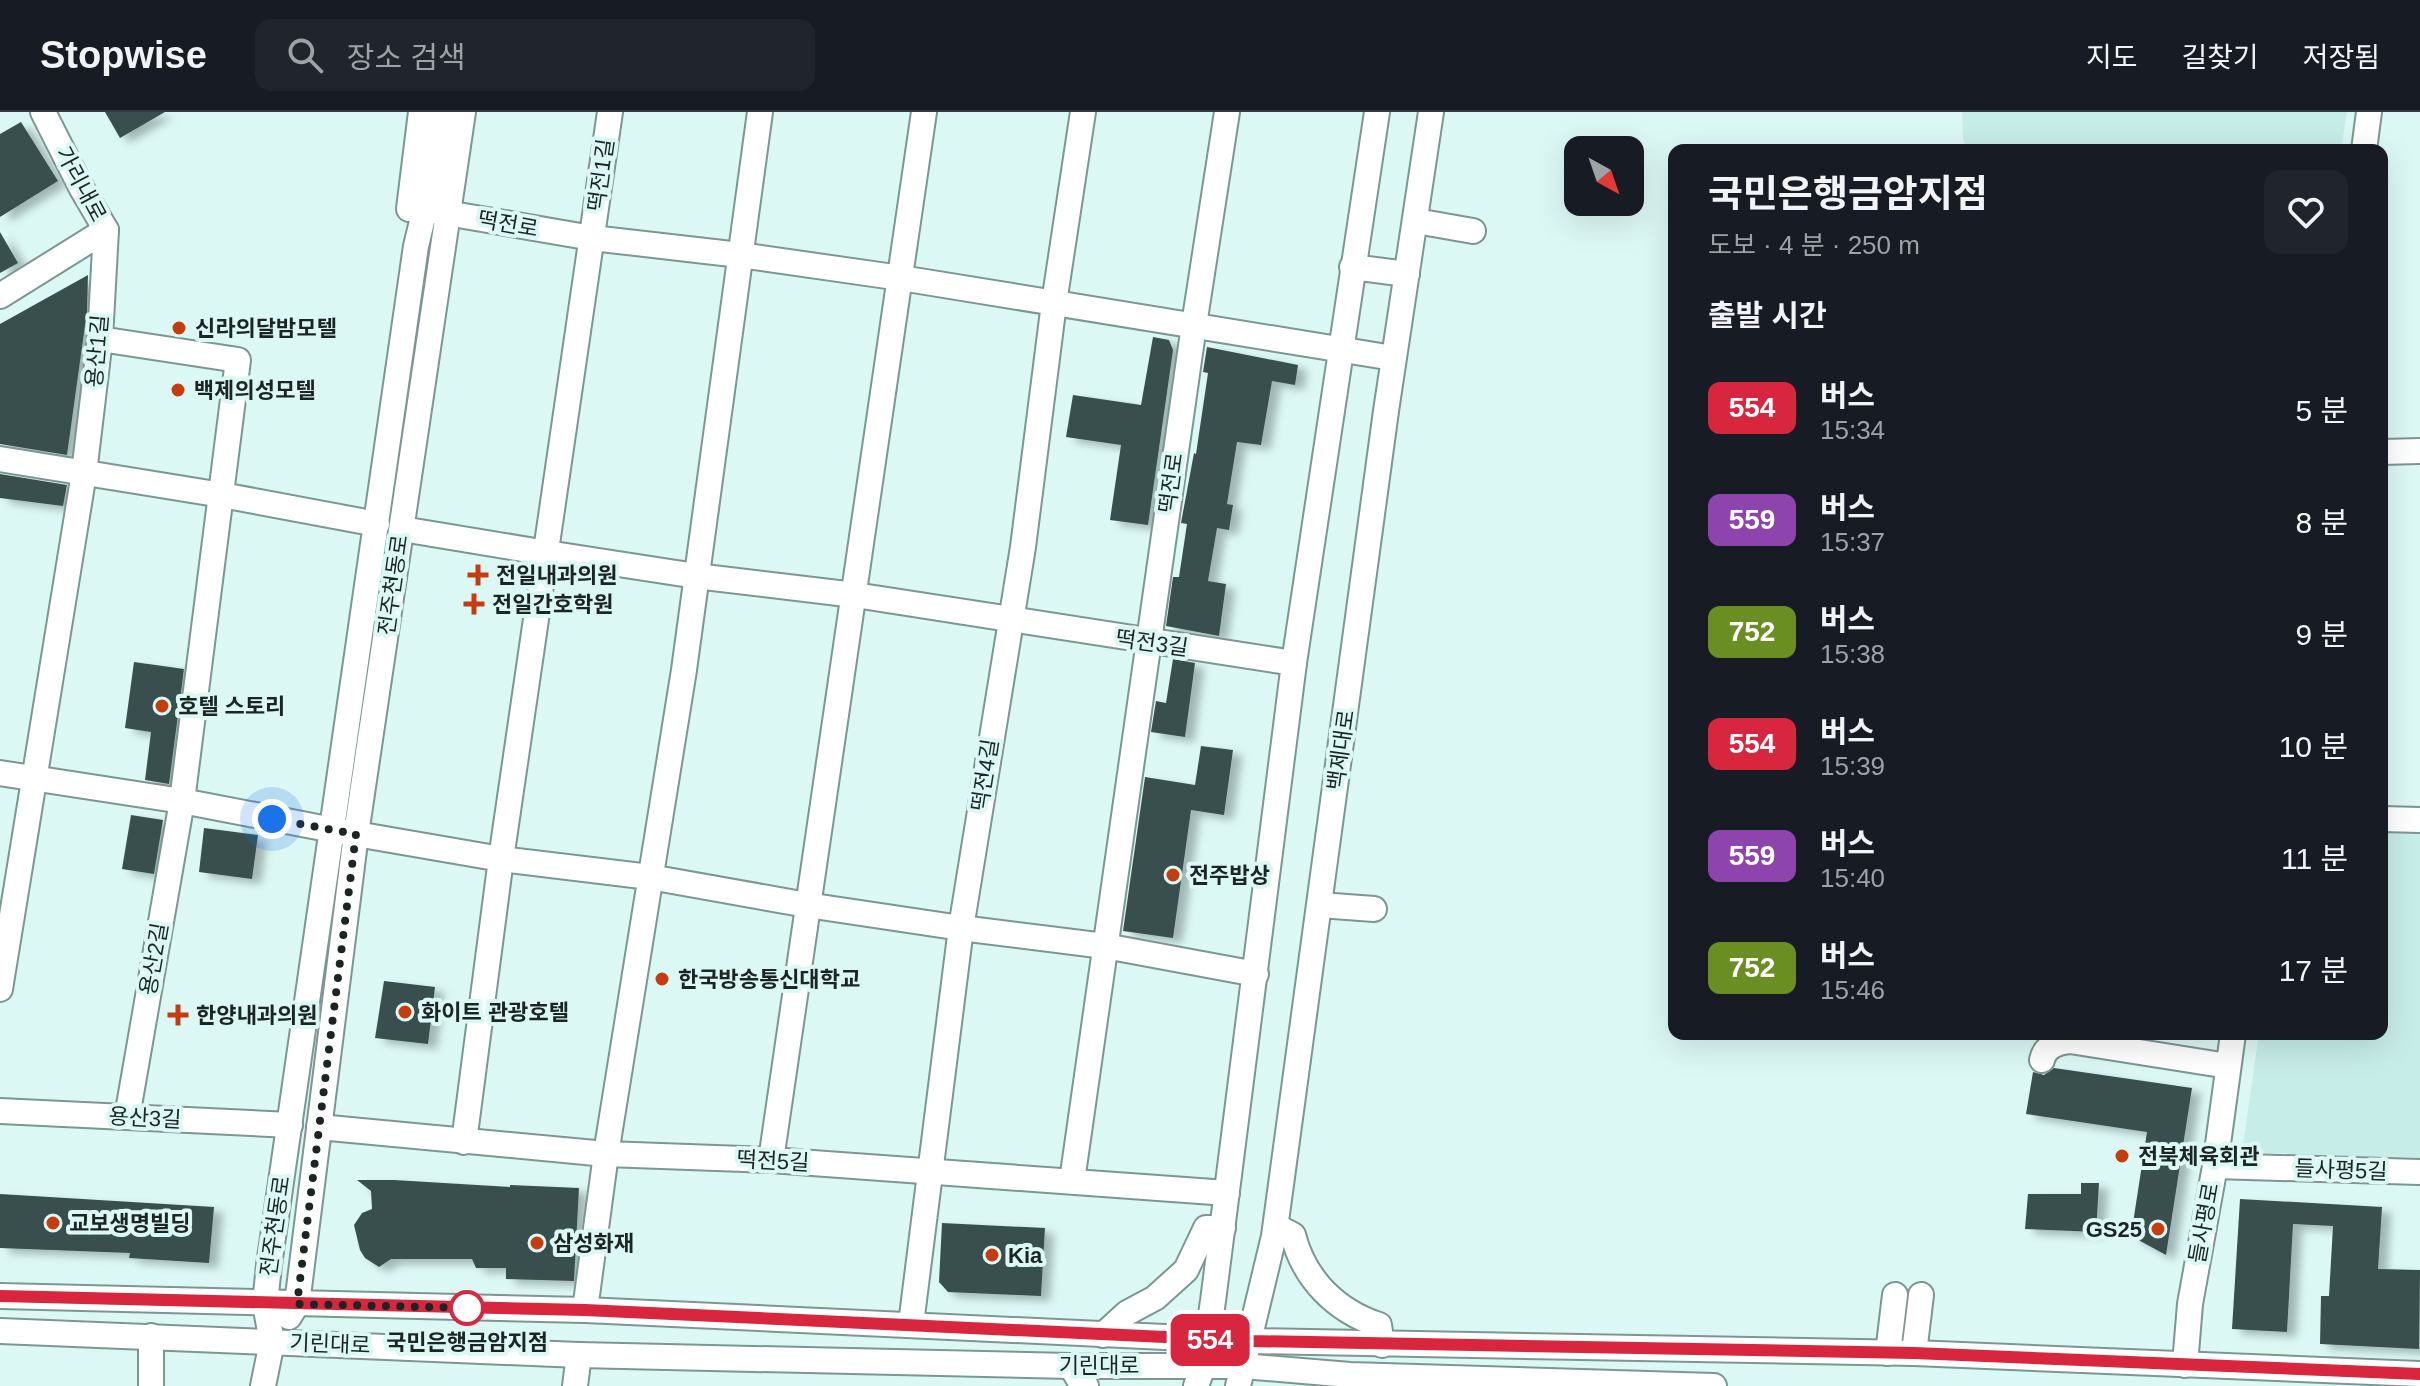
<!DOCTYPE html>
<html lang="ko">
<meta charset="utf-8">
<style>
:root{--surface:#171b24;--page:#20242c;--text:#f1f3f6;--muted:#9ea1a6;--line:#363941}
body{margin:0;font-family:Arial,"Noto Sans KR",sans-serif;background:var(--page);color:var(--text);height:100vh;display:flex;flex-direction:column;font-size:30px;white-space:nowrap}
*{box-sizing:border-box;margin:0}
p{font-size:26px;color:var(--muted)}
.icon{flex:none;width:44px;height:44px;fill:none;stroke:currentColor;stroke-width:2;stroke-linecap:round;stroke-linejoin:round}
.map{position:relative;flex:1;overflow:hidden}
.drawer{position:absolute;left:1668px;top:32px;width:720px;height:896px;display:flex;flex-direction:column;background:var(--surface);border-radius:16px;box-shadow:0 8px 32px #0002}
.drawer>*{flex:none}
.badge{padding:0 16px;border-radius:12px;font-size:28px;line-height:52px}
.needle{width:52px;rotate:140deg}
.controls{position:absolute;left:1564px;top:24px;display:grid;gap:16px}
.controls a{display:grid;place-items:center;width:80px;height:80px;border-radius:16px;background:var(--surface);box-shadow:0 8px 32px #0002;font-size:40px}
.you{position:absolute;width:40px;height:40px;margin:-20px;border:6px solid #fff;border-radius:50%;background:#1a73e8;box-shadow:0 0 0 12px #1a73e833}
.map>.badge{position:absolute;translate:-50% -50%;box-shadow:0 0 0 4px #fff}
h2{padding:0 40px;font-size:30px;line-height:72px}
.round{display:grid;place-items:center;flex:none;width:84px;height:84px;border-radius:16px;background:var(--page)}
.summary{display:flex;align-items:center;justify-content:space-between;height:136px;padding:0 40px}
h1{font-size:38px;font-weight:700;line-height:60px}
ul{padding:0;list-style:none}
li{display:flex;align-items:center;gap:24px;height:112px;padding:0 40px}
li div{flex:1}
li b{display:block;font-size:30px}
li em{font-style:normal}
li .badge{min-width:88px;font-weight:700;text-align:center}
header{display:flex;align-items:center;gap:48px;box-sizing:border-box;height:112px;padding:0 40px;background:var(--surface);border-bottom:2px solid var(--line)}
header strong{font-size:38px}
nav{display:flex;gap:44px;margin-inline-start:auto;font-size:28px}
.search{width:560px;height:72px;background:var(--page);display:flex;align-items:center;gap:20px;box-sizing:border-box;padding:0 28px;border-radius:16px;color:var(--muted);font-size:30px}
.map>svg:first-child{display:block}
.built{fill:#c7ede8}
.building{fill:#38504d;filter:url(#shadow)}
.lines{fill:none;stroke-linecap:round;stroke-linejoin:round}
.minor-casing{stroke:#7c9693;stroke-width:28}
.minor{stroke:#fff;stroke-width:24}
.line-casing{stroke:#fff;stroke-width:18}
.line{stroke:#d7263d;stroke-width:12}
.walk{stroke:#1b2524;stroke-width:8;stroke-dasharray:0 14.4}
.poi-dot{fill:#c53d0e;stroke:#dcf8f5;stroke-width:3}
.stop-dot{fill:#fff;stroke:#d7263d;stroke-width:4}
.labels{text-anchor:middle;dominant-baseline:central;stroke-width:8;stroke-linejoin:round;paint-order:stroke}
.street-label{font-size:22px;fill:#1b2524;stroke:#dcf8f5}
.poi-label{font-size:22px;font-weight:bold;fill:#1b2524;stroke:#dcf8f5;text-anchor:start}
.stop-label{font-size:22px;font-weight:bold;fill:#1b2524;stroke:#dcf8f5}
</style>
<header>
<strong>Stopwise</strong>
<div class="search"><svg class="icon" aria-label="search" viewBox="0 0 24 24"><circle cx="10" cy="10" r="6"/><path d="M15 15l6 6"/></svg>장소 검색</div>
<nav><a>지도</a><a>길찾기</a><a>저장됨</a></nav>
</header>
<div class="map">
<svg width="2420" height="1274" viewBox="0 0 2420 1274">
<defs>
<filter id="shadow"><feDropShadow dx="9" dy="5" stdDeviation="4" flood-color="#0004"/></filter>
</defs>
<rect width="100%" height="100%" fill="#dcf8f5"/>
<!-- built -->
<g class="built">
<path d="M1962 0H2347L2341 38H1967L1963 27Z"/>
<path d="M2382 720 2420 721V1047L2242 1040 2259 922H2382Z"/>
</g>
<!-- building -->
<g class="building">
<path d="M105 0H165L120 26Z"/>
<path d="M21 10 58 69 0 105V22Z"/>
<path d="M0 120 18 151 0 161Z"/>
<path d="M88 163 87 199 67 343 0 332V212Z"/>
<path d="M1153 225 1169 228 1173 238 1148 413 1110 408 1121 333 1066 325 1073 283 1141 293Z"/>
<path d="M1207 235 1298 253 1295 273 1272 269 1261 333 1237 330 1227 392 1233 393 1229 418 1217 416 1208 469 1226 472 1219 524 1166 514 1173 465H1179L1187 412 1181 411 1194 341 1196 342 1208 261 1203 260Z"/>
<path d="M0 362 67 373 63 394 0 386Z"/>
<path d="M1173 547 1195 551 1185 625 1151 620 1156 589 1166 591Z"/>
<path d="M134 550 184 557 169 672 145 668 151 620 125 616Z"/>
<path d="M1201 634 1233 638 1224 703 1191 698 1173 826 1123 819 1145 665 1195 673Z"/>
<path d="M131 703 163 708 154 762 122 757Z"/>
<path d="M204 716 258 723 252 767 199 760Z"/>
<path d="M384 869 435 875 428 932 375 926Z"/>
<path d="M2054 956 2192 976 2166 1143 2131 1124 2147 1020 2026 1002 2033 960 2044 963Z"/>
<path d="M357 1068H394L510 1075V1073L579 1076 574 1169 506 1167V1156H476L472 1147H391L379 1155 365 1146 360 1138 354 1113 362 1101 372 1097 371 1079Z"/>
<path d="M2081 1071H2099L2096 1120 2025 1117 2028 1082H2081Z"/>
<path d="M0 1082 214 1095 209 1151 129 1146 130 1141 0 1136Z"/>
<path d="M2240 1087 2382 1095 2378 1157 2420 1158 2419 1237 2320 1232 2321 1184H2329L2333 1114 2293 1112 2287 1220 2232 1217Z"/>
<path d="M942 1111 1045 1116 1041 1184 948 1180 939 1170Z"/>
</g>
<g class="lines">
<!-- minor casing -->
<g class="minor-casing">
<g id="minor">
<path d="M2364 38 2369 0"/>
<path d="M409 97 421 0"/>
<path d="M435 99 592 126 740 143 901 166 1393 246"/>
<path d="M1416 109 1473 119"/>
<path d="M1352 155 1407 162"/>
<path d="M0 184 106 118 82 77 43 0"/>
<path d="M100 227 238 248 182 689 127 1005"/>
<path d="M2382 340 2420 339"/>
<path d="M0 347 222 383 377 412"/>
<path d="M402 417 547 441 696 464 855 483 1294 551"/>
<path d="M0 661 182 689 333 718 501 747 650 765 807 793 961 816 1105 834 1256 862"/>
<path d="M2382 707 2420 708"/>
<path d="M1320 793 1374 797"/>
<path d="M0 877 84 361 100 227 106 118"/>
<path d="M2042 948C2045 934 2058 930 2070 929L2228 954"/>
<path d="M0 999 290 1013"/>
<path d="M319 1015 606 1042 771 1048 1227 1081"/>
<path d="M464 1030 501 747 610 0"/>
<path d="M771 1048 924 0"/>
<path d="M2215 1054 2420 1060"/>
<path d="M1072 1069 1194 213 1227 0"/>
<path d="M1276 1114 1293 1123C1304 1167 1336 1199 1379 1213L1382 1233"/>
<path d="M0 1184 585 1198 1250 1229 1914 1241 2420 1262"/>
<path d="M585 1198 606 1042 684 558 760 0"/>
<path d="M289 1205 297 1192 356 722 463 0"/>
<path d="M911 1212 961 816 1023 435 1054 191 1083 0"/>
<path d="M0 1219 579 1243 1071 1254H1243L1350 1263 1714 1274"/>
<path d="M1103 1223 1127 1201 1155 1186 1186 1158 1206 1116H1223"/>
<path d="M1888 1241 1895 1183"/>
<path d="M1914 1241 1921 1183"/>
<path d="M2185 1253 2190 1192 2215 1054 2233 922"/>
<path d="M1071 1254 1082 1273 1086 1274"/>
<path d="M151 1274V1224"/>
<path d="M263 1274 272 1230 265 1192 269 1153 416 134 425 97 440 0"/>
<path d="M575 1274 579 1243"/>
<path d="M1196 1274 1203 1255 1213 1189 1294 551 1377 0"/>
<path d="M1238 1274 1274 1124 1386 299 1431 0"/>
</g>
</g>
<!-- minor -->
<use href="#minor" class="minor"/>
</g>
<g class="lines">
<!-- line casing -->
<g class="line-casing">
<path id="line" d="M0 1184 585 1198 1250 1229 1914 1241 2420 1262"/>
</g>
<!-- line -->
<use href="#line" class="line"/>
<!-- walk -->
<path class="walk" d="M272 707 356 722 297 1192 474 1196H467"/>
</g>
<!-- markers -->
<g class="poi-dot">
<circle cx="179" cy="216" r="8"/>
<circle cx="178" cy="278" r="8"/>
<path d="M474 451h8v8h8v8h-8v8h-8v-8h-8v-8h8z"/>
<path d="M470 480h8v8h8v8h-8v8h-8v-8h-8v-8h8z"/>
<circle cx="162" cy="594" r="8"/>
<circle cx="1173" cy="763" r="8"/>
<circle cx="662" cy="867" r="8"/>
<circle cx="405" cy="900" r="8"/>
<path d="M174 891h8v8h8v8h-8v8h-8v-8h-8v-8h8z"/>
<circle cx="2122" cy="1044" r="8"/>
<circle cx="53" cy="1111" r="8"/>
<circle cx="2158" cy="1117" r="8"/>
<circle cx="537" cy="1131" r="8"/>
<circle cx="992" cy="1143" r="8"/>
</g>
<circle class="stop-dot" cx="467" cy="1196" r="16"/>
<g class="labels">
<!-- street labels -->
<g class="street-label">
<text transform="translate(601 63) rotate(-82)">떡전1길</text>
<text transform="translate(81 72) rotate(62)">가리내로</text>
<text transform="translate(508 112) rotate(10)">떡전로</text>
<text transform="translate(97 239) rotate(-85)">용산1길</text>
<text transform="translate(1171 371) rotate(-82)">떡전로</text>
<text transform="translate(393 473) rotate(-82)">전주천동로</text>
<text transform="translate(1152 531) rotate(8)">떡전3길</text>
<text transform="translate(1341 638) rotate(-82)">백제대로</text>
<text transform="translate(985 663) rotate(-81)">떡전4길</text>
<text transform="translate(154 847) rotate(-80)">용산2길</text>
<text transform="translate(145 1006) rotate(3)">용산3길</text>
<text transform="translate(773 1049) rotate(3)">떡전5길</text>
<text transform="translate(2341 1058) rotate(2)">들사평5길</text>
<text transform="translate(2204 1111) rotate(-80)">들사평로</text>
<text transform="translate(275 1114) rotate(-82)">전주천동로</text>
<text transform="translate(330 1232) rotate(2)">기린대로</text>
<text x="1099" y="1253">기린대로</text>
</g>
<!-- poi labels -->
<g class="poi-label">
<text x="195" y="216">신라의달밤모텔</text>
<text x="194" y="278">백제의성모텔</text>
<text x="496" y="463">전일내과의원</text>
<text x="492" y="492">전일간호학원</text>
<text x="178" y="594">호텔 스토리</text>
<text x="1189" y="763">전주밥상</text>
<text x="678" y="867">한국방송통신대학교</text>
<text x="421" y="900">화이트 관광호텔</text>
<text x="196" y="903">한양내과의원</text>
<text x="2138" y="1044">전북체육회관</text>
<text x="69" y="1111">교보생명빌딩</text>
<text x="2142" y="1117" text-anchor="end">GS25</text>
<text x="553" y="1131">삼성화재</text>
<text x="1008" y="1143">Kia</text>
</g>
<!-- stop labels -->
<g class="stop-label">
<text x="467" y="1230">국민은행금암지점</text>
</g>
</g>
</svg>
<div class="controls">
<a><svg class="needle" viewBox="-14 -14 28 28"><path d="M0-13l5 13h-10z" fill="#e53935"/><path d="M0 13l5-13h-10z" fill="#9ea1a6"/></svg></a>
</div>
<div class="you" style="left:272px;top:707px"></div>
<b class="badge" style="left:1210px;top:1228px;background:#d7263d;color:#fff">554</b>
<section class="drawer">
<div class="summary"><div><h1>국민은행금암지점</h1><p>도보 · 4 분 · 250 m</p></div><a class="round"><svg class="icon" aria-label="heart" viewBox="0 0 24 24"><path d="M12 20l-8-8c-3-5 5-10 8-4 3-6 11-1 8 4z"/></svg></a></div>
<h2>출발 시간</h2>
<ul>
<li><span class="badge" style="background:#d7263d;color:#fff">554</span><div><b>버스</b><p>15:34</p></div><em>5 분</em></li>
<li><span class="badge" style="background:#8e44ad;color:#fff">559</span><div><b>버스</b><p>15:37</p></div><em>8 분</em></li>
<li><span class="badge" style="background:#6b8e23;color:#fff">752</span><div><b>버스</b><p>15:38</p></div><em>9 분</em></li>
<li><span class="badge" style="background:#d7263d;color:#fff">554</span><div><b>버스</b><p>15:39</p></div><em>10 분</em></li>
<li><span class="badge" style="background:#8e44ad;color:#fff">559</span><div><b>버스</b><p>15:40</p></div><em>11 분</em></li>
<li><span class="badge" style="background:#6b8e23;color:#fff">752</span><div><b>버스</b><p>15:46</p></div><em>17 분</em></li>
</ul>
</section>
</div>
